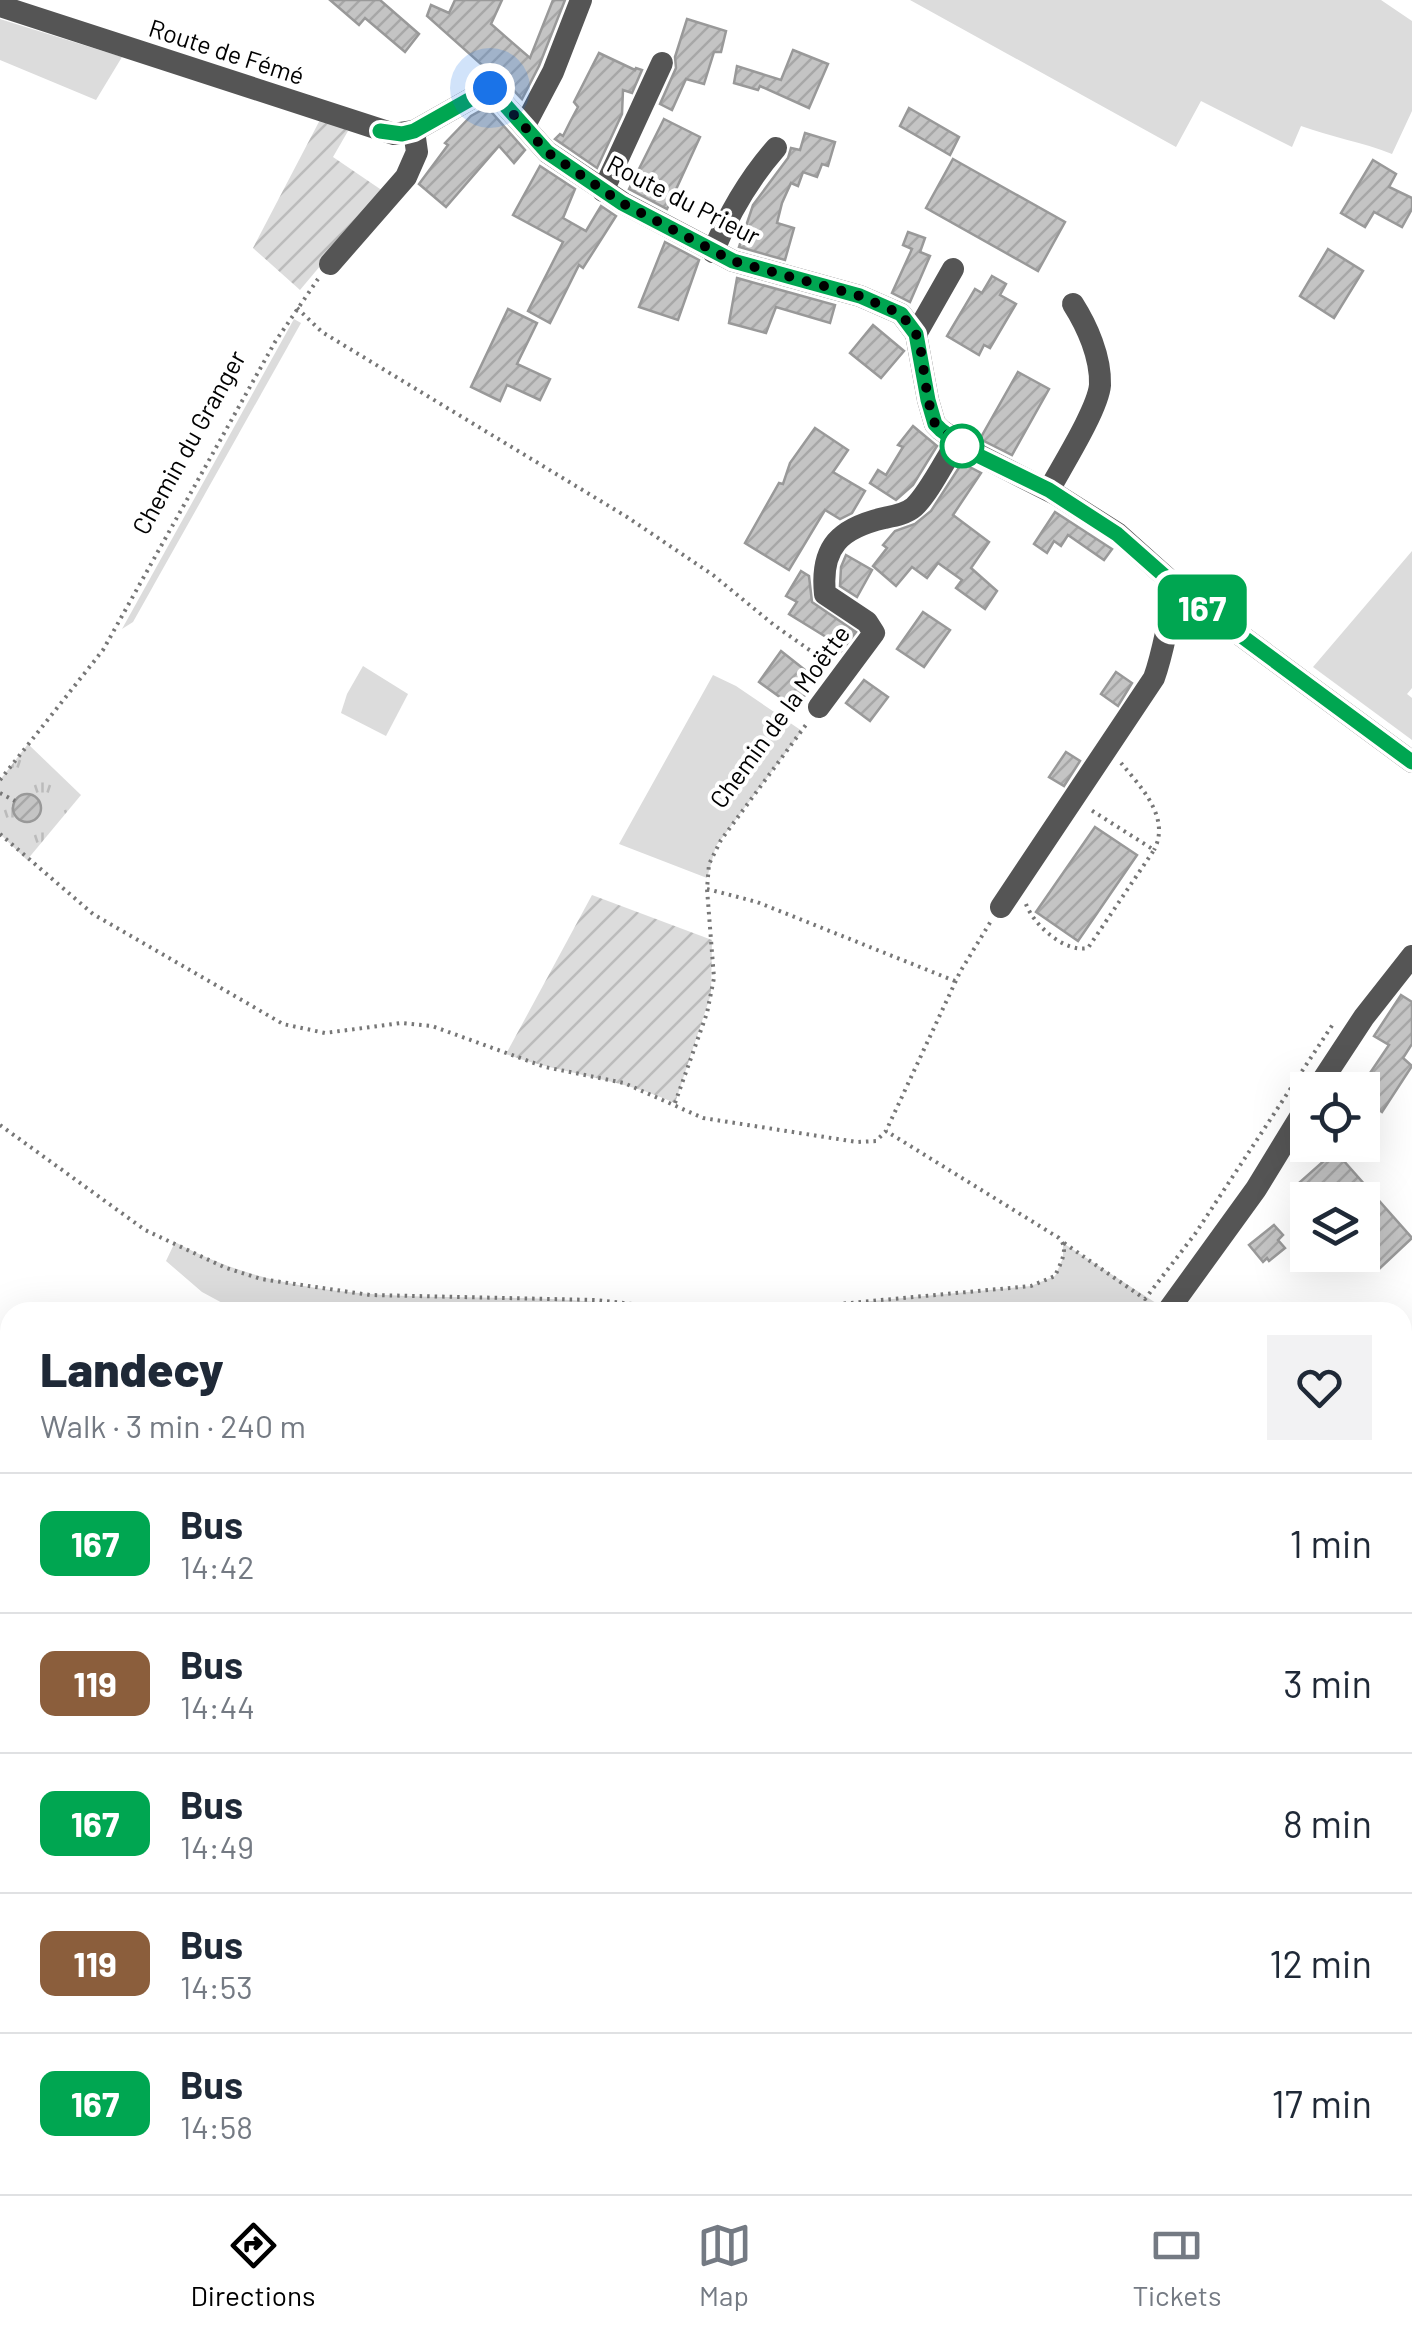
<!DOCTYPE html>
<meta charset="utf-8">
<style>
:root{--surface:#fff;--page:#f2f2f3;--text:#1f2937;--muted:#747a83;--line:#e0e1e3;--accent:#000}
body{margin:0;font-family:Barlow,sans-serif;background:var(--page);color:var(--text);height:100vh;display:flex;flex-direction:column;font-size:38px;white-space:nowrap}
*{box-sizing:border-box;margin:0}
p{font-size:32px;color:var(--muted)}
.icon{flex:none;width:55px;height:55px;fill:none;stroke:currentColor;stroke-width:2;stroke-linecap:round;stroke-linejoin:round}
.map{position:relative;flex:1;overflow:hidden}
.drawer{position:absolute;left:0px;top:1302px;width:1412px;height:892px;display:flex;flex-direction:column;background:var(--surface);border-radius:30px 30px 0 0;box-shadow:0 10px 40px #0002}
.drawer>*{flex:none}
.badge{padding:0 20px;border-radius:15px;font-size:35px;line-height:65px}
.fabs{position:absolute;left:1290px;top:1072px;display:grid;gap:20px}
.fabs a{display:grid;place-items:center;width:90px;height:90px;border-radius:0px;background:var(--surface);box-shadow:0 10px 40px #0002;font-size:50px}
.you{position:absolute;width:50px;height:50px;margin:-25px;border:8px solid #fff;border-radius:50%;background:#1a73e8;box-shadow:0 0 0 15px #1a73e833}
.map>.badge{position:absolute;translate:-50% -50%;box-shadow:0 0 0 5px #fff}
.round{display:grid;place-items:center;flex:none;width:105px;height:105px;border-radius:0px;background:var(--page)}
.head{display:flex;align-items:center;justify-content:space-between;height:170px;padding:0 40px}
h1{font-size:48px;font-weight:800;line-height:75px}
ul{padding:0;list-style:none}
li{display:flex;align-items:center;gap:30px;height:140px;padding:0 40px;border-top:2px solid var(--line)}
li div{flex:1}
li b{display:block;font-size:38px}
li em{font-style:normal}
li .badge{min-width:110px;font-weight:700;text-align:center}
.dock{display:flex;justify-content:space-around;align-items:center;height:140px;border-top:2px solid var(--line);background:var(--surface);font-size:28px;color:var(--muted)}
.dock a{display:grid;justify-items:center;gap:5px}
.dock .active{color:var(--accent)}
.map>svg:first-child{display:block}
.grass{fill:#dcdcdc}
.forest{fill:url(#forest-crowns)}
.park{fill:url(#park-tufts)}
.garden{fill:url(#garden-furrows)}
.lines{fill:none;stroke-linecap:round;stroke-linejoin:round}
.stream{stroke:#a3a3a3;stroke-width:5}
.building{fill:url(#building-hatch);stroke:#999;stroke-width:2.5}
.major-casing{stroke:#dbdbdb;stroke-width:29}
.highway-casing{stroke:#dbdbdb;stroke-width:34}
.path{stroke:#777;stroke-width:4;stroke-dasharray:2.5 5;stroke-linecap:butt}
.minor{stroke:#555;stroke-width:22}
.major{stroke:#000;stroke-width:25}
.highway{stroke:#000;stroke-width:30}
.rail-casing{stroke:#000;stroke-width:9}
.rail{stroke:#fff;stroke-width:5;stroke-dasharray:15;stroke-linecap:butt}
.line-casing{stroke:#fff;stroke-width:22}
.line{stroke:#00a651;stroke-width:15}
.walk{stroke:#000;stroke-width:10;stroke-dasharray:0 18}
.stop-dot{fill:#fff;stroke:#00a651;stroke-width:5}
.labels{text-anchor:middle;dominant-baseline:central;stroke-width:8;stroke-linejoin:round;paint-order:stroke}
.street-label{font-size:25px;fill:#000;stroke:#fff}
</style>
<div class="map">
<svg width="1412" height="2194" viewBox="0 0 1412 2194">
<defs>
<pattern id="forest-crowns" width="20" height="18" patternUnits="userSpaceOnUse" patternTransform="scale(2.5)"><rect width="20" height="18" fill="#dcdcdc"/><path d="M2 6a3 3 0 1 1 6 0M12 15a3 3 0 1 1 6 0" fill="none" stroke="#bbb"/></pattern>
<pattern id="park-tufts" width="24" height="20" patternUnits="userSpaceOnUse" patternTransform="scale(2.5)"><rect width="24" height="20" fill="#dcdcdc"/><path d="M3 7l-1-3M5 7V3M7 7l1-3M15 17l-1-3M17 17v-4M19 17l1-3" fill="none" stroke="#bbb"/></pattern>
<pattern id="garden-furrows" width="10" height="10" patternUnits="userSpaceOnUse" patternTransform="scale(2.5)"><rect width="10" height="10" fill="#dcdcdc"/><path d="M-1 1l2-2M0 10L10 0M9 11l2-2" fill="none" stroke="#bbb"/></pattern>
<pattern id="building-hatch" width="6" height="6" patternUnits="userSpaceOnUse" patternTransform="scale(2.5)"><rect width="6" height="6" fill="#c4c4c4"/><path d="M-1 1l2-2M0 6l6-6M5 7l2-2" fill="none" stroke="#a7a7a7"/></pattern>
</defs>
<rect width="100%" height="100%" fill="#fff"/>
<!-- grass -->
<g class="grass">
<path d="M910 0H1381L1412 21V111L1392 154C1362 142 1331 137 1301 126L1292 147 1201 101 1176 147Z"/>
<path d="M0 19 122 57 96 100 0 60Z"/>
<path d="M294 319 301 323 133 622 122 629Z"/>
<path d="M1412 551V688L1407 694 1412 698V740L1313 667Z"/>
<path d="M363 666 408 694 386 736 341 713 347 694Z"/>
<path d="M713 675 736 686 802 731 716 846 707 878 619 844Z"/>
<path d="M175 1242C294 1307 421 1294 551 1299 603 1301 653 1309 705 1312H239L202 1292 166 1261Z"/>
<path d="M1063 1243 1156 1303 1149 1312H754L1031 1286 1055 1276 1063 1258Z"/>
<path d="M0 1904 10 1911V2110L0 2104Z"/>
</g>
<!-- forest -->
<path class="forest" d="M0 1704 10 1712V1880L0 1871Z"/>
<!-- park -->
<path class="park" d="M28 744 81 795 27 860 0 834V780Z"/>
<!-- garden -->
<g class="garden">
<path d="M322 116 348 131 333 157 383 191 300 290 253 248Z"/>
<path d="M592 895 712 940 711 994 675 1103C620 1078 561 1074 506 1054Z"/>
</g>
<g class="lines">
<!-- stream -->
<path class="stream" d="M0 1364 10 1372"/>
</g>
<!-- building -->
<g class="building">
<path d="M330 0H380L419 34 405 52 365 18 359 25Z"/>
<path d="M455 0H502L491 24 530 58 553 0H565L539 66 522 99 501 77 491 73 427 16 431 5 449 13Z"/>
<path d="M687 19 726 31 721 52H714L704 84 686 79 672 110 660 104 676 68 675 57Z"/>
<path d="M793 50 828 64 809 108 760 86 758 90 734 83 737 66 781 80Z"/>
<path d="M599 53 635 70 636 68 642 70 632 93 623 90 622 114 597 168 555 139 560 134 563 136 570 122 578 107 574 102Z"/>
<path d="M487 107 525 150 514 163 499 146 446 207 419 184 448 145 445 143 471 116Z"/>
<path d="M909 108 959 137 950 155 900 126Z"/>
<path d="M664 119 700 137 667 209 629 189Z"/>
<path d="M805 133 835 142 828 166 822 164 817 177 803 172 798 186 791 183 782 203 777 223 794 228 785 260 739 247 753 205 788 158 791 148 800 150Z"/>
<path d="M953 159 1065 222 1038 271 926 208Z"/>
<path d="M1373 160 1396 174 1389 187 1412 198V209L1402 227 1374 212 1365 227 1341 213Z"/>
<path d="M540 166 575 189 563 218 586 231 601 206 616 216 583 268 579 265 550 323 528 311 563 242 513 215Z"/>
<path d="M908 232 925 238 920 252 930 256 910 302 892 293 912 249 903 245Z"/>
<path d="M665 242 699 260 678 320 639 307Z"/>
<path d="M1328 249 1363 271 1334 318 1300 296Z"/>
<path d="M992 276 1006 284 1000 295 1016 304 990 348 984 345 979 355 947 336 975 289 982 293Z"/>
<path d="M737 278 835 305 830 323 776 307 766 333 729 323Z"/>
<path d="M508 309 537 323 517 364 550 379 540 400 507 385 500 401 471 387Z"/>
<path d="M873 325 904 351 881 378 850 353Z"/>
<path d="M1018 372 1049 389 1012 455 980 439Z"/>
<path d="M913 426 937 446 913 485 896 500 870 483 878 470 886 475 903 447 898 445Z"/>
<path d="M815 428 848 450 833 472 865 491 852 513 840 519 825 510 789 570 745 543 779 483 783 484 790 463Z"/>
<path d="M962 463 981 473 953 515 989 542 971 568 997 591 985 609 956 588 962 580 938 563 927 578 912 567 896 586 873 566 887 548 883 545 895 531 915 524 931 511Z"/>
<path d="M1055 512 1112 549 1104 560 1068 535 1061 546 1054 541 1047 553 1034 544Z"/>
<path d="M846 555 872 570 857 597 840 586 841 567Z"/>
<path d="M801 571 809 576 812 602 856 632 839 654 826 647 831 640 789 614 797 602 786 596Z"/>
<path d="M923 612 950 630 924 667 897 649Z"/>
<path d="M781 651 805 670 797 681 809 690 795 708 759 682Z"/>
<path d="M1116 672 1132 683 1118 706 1101 694Z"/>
<path d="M864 680 888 697 870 721 846 703Z"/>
<path d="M1066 752 1080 761 1064 786 1049 777Z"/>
<circle cx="27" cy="808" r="14"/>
<path d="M1095 827 1137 855 1078 941 1036 912Z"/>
<path d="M1401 995 1412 1002V1044L1403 1058 1412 1066 1382 1112 1362 1098V1085L1389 1045 1374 1036Z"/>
<path d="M1335 1151 1412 1238 1378 1270 1362 1253V1200H1316L1300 1182Z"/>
<path d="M1274 1225 1283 1235 1278 1240 1285 1248 1269 1261 1267 1258 1263 1262 1249 1245Z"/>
</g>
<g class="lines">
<!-- major casing -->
<g class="major-casing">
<g id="major">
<path d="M1402 1405 1412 1402"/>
<path d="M0 1667 10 1674"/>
<path d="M412 2194 415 2185"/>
</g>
</g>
<!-- highway casing -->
<g class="highway-casing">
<g id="highway">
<path d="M1402 1907 1412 1905"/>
<path d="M1402 1936 1412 1934"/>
<path d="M0 2119 10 2125"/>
<path d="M133 2194 206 2185"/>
<path d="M345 2194 399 2185"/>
</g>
</g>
<!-- path -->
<g class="path">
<path d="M297 308 322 332 627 517 713 575 774 625 828 663"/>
<path d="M1121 763C1141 787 1171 818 1154 850"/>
<path d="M0 780 103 650 275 342 318 279"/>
<path d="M0 793 15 801"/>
<path d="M0 834 93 914 283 1024 325 1033 401 1023 432 1026 545 1067 624 1083 703 1118 857 1142 876 1141 886 1131 960 972 991 921"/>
<path d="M707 889 757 902 955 981"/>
<path d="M1026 904C1033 924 1064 953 1088 948L1154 850 1091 810"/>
<path d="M675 1103 707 1013 714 978 707 889 709 864 721 840 808 722"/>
<path d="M0 1125 145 1230 226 1268 261 1279 370 1295 596 1300 705 1312"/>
<path d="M1064 1243 1145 1299 1195 1234 1333 1024"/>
<path d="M754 1312 1031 1286 1055 1276C1060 1264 1070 1249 1059 1238L886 1131"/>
</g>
<!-- minor -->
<g class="minor">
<path d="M0 6 394 134 414 131 490 88 547 152 623 203 733 261 860 296 901 314 916 334 928 400 935 424 941 430 971 451 1057 495 1117 533 1186 595 1412 762"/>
<path d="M525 125 553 72 581 0"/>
<path d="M603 191 662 63"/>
<path d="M713 252C729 213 748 180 776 148"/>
<path d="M330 264 406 177 417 152 414 131"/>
<path d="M916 334 953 269"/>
<path d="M1049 490C1062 466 1098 409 1100 385 1101 357 1087 326 1073 304"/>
<path d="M819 707 874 633 867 622 825 594C820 546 841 528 884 518 894 516 906 514 914 507 929 493 945 460 957 442"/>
<path d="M1001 907 1154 678C1165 648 1167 618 1178 588"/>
<path d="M1316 1090 1364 1017 1412 956"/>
<path d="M1167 1312 1256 1189 1308 1104"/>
<path d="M684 2185 713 2194"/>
<path d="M590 2194 627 2185"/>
<path d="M1039 2194 1047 2185"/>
<path d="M1219 2194V2185"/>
</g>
<!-- major -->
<use href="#major" class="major"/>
<!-- highway -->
<use href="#highway" class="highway"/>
<!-- rail casing -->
<g class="rail-casing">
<g id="rail">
<path d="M1402 1565 1412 1558"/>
<path d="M0 1888 10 1895"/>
</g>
</g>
<!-- rail -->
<use href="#rail" class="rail"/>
</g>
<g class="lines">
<!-- line casing -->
<g class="line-casing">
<path id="line" d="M380 131 402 134 414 131 490 88 547 152 622 203 733 261 860 296 901 314 916 334 928 400 935 424 941 430 971 452 1049 490 1117 534 1186 595 1412 762"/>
</g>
<!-- line -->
<use href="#line" class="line"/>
<!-- walk -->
<path class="walk" d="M490 88 547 152 622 203 733 261 860 296 901 314 916 334 920 345 928 400 935 424 962 446"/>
</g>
<!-- markers -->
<circle class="stop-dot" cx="962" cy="446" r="20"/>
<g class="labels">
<!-- street labels -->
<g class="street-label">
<text transform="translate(227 51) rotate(18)">Route de Fémé</text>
<text transform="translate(684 199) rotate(27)">Route du Prieur</text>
<text transform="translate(188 442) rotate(-61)">Chemin du Granger</text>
<text transform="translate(779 716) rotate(-54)">Chemin de la Moëtte</text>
</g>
</g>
</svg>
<div class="fabs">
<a><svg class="icon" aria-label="locate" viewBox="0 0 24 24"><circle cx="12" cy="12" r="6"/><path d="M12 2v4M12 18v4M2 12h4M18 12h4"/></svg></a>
<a><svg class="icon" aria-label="layers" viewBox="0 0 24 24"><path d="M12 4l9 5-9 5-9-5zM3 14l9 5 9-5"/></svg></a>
</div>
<div class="you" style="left:490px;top:88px"></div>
<b class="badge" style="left:1202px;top:607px;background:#00a651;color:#fff">167</b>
<section class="drawer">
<div class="head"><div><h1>Landecy</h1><p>Walk · 3 min · 240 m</p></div><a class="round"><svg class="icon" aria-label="heart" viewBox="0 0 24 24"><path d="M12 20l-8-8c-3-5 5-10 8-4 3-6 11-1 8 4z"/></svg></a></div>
<ul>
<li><span class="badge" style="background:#00a651;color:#fff">167</span><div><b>Bus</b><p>14:42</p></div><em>1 min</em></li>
<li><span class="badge" style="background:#8b5e3c;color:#fff">119</span><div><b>Bus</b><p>14:44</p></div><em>3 min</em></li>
<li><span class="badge" style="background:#00a651;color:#fff">167</span><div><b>Bus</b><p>14:49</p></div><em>8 min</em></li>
<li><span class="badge" style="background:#8b5e3c;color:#fff">119</span><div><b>Bus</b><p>14:53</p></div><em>12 min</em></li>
<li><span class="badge" style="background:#00a651;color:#fff">167</span><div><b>Bus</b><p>14:58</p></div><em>17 min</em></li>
</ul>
</section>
</div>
<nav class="dock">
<a class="active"><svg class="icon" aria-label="directions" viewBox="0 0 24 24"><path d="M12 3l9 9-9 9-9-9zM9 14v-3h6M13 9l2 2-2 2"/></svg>Directions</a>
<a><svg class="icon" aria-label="map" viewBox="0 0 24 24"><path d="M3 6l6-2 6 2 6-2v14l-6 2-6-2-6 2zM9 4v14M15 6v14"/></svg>Map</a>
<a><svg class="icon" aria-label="tickets" viewBox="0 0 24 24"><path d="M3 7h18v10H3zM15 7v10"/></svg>Tickets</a>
</nav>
